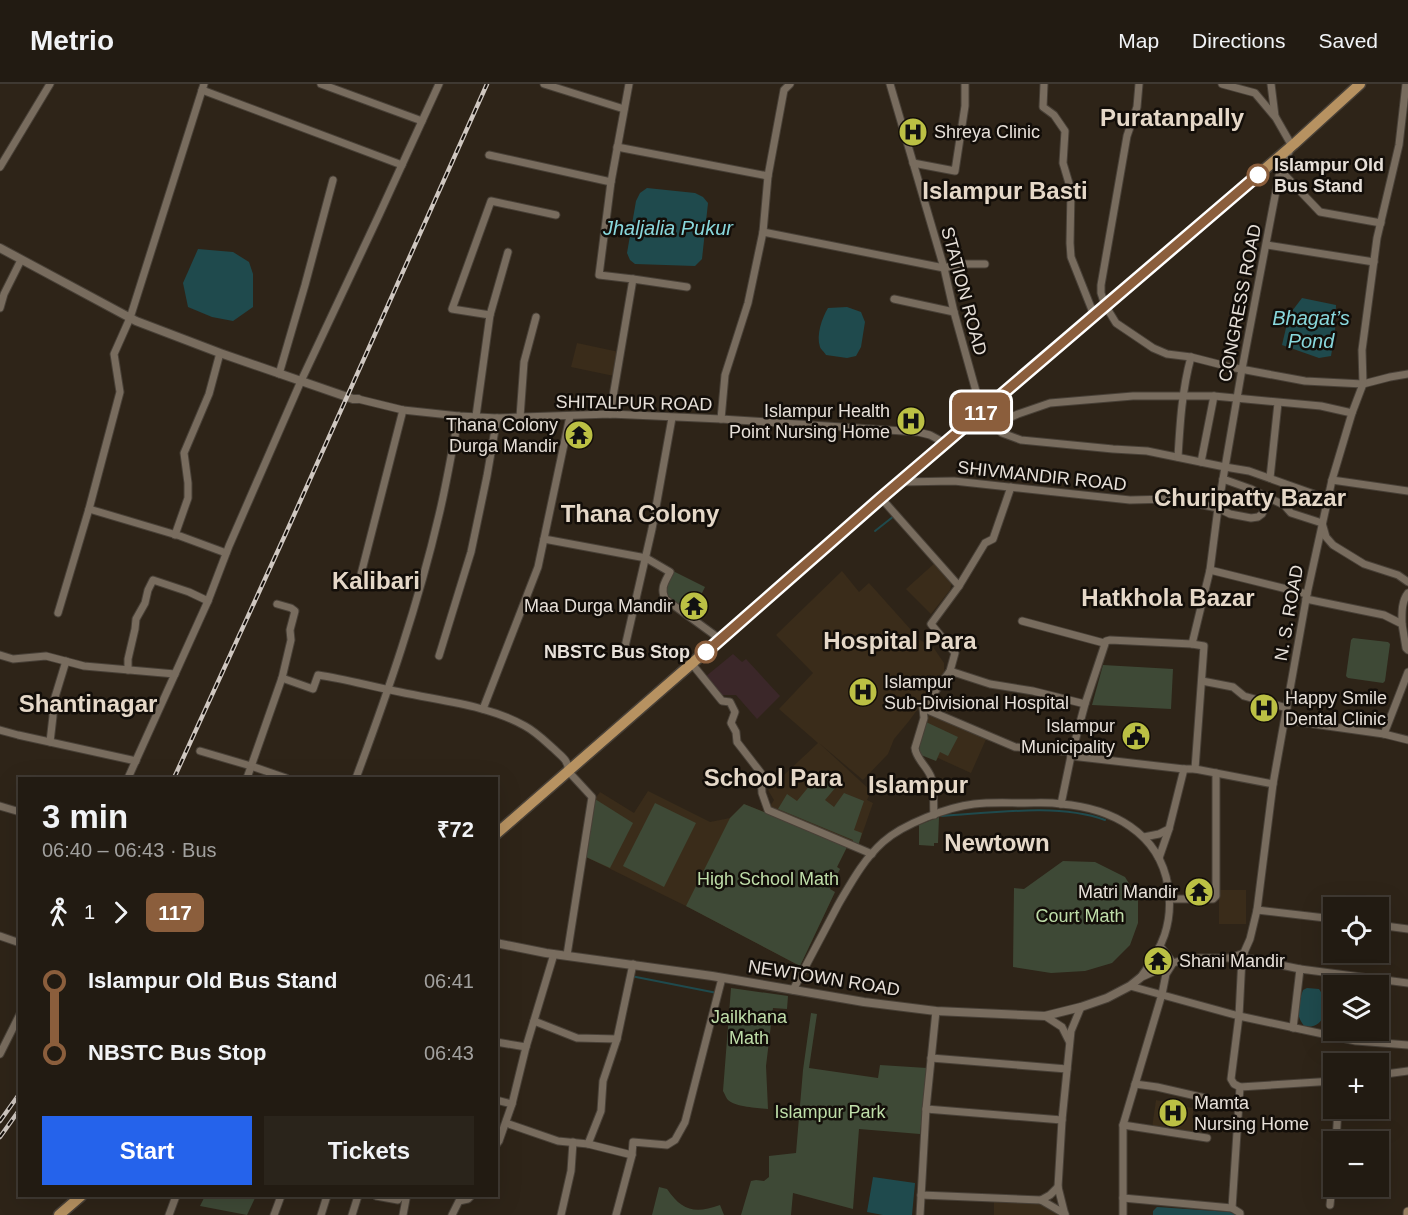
<!DOCTYPE html>
<meta charset="utf-8">
<style>
:root{--surface:#221b12;--page:#2a241b;--text:#f1f3f6;--muted:#a2a19f;--line:#3f3932;--accent:#2563eb}
body{margin:0;font-family:Arial,sans-serif;background:var(--page);color:var(--text);height:100vh;display:flex;flex-direction:column;font-size:22px;white-space:nowrap}
*{box-sizing:border-box;margin:0}
p{font-size:20px;color:var(--muted)}
.icon{flex:none;width:33px;height:33px;fill:none;stroke:currentColor;stroke-width:2;stroke-linecap:round;stroke-linejoin:round}
.map{position:relative;flex:1;overflow:hidden}
.side{position:absolute;left:18px;top:693px;width:480px;height:420px;display:flex;flex-direction:column;background:var(--surface);border-radius:0px;box-shadow:0 6px 24px #0002,0 0 0 2px var(--line)}
.side>*{flex:none}
.badge{padding:0 12px;border-radius:9px;font-size:21px;line-height:39px}
.fabs{position:absolute;left:1323px;top:813px;display:grid;gap:12px}
.fabs a{display:grid;place-items:center;width:66px;height:66px;border-radius:0px;background:var(--surface);box-shadow:0 6px 24px #0002,0 0 0 2px var(--line);font-size:30px}
.map>.badge{position:absolute;translate:-50% -50%;box-shadow:0 0 0 3px #fff}
.legs{display:flex;align-items:center;gap:9px;height:66px;padding:0 24px;font-size:20px}
.legs p{margin-inline-start:auto}
.summary{display:flex;align-items:center;justify-content:space-between;height:102px;padding:0 24px}
h1{font-size:33px;font-weight:600;line-height:45px}
.primary-button{display:flex;gap:12px;margin-top:auto;padding:12px 24px}
.primary-button a{flex:1;height:69px;border-radius:0px;background:var(--accent);color:#fff;font-size:24px;font-weight:600;line-height:69px;text-align:center}
.primary-button a+a{background:var(--page);color:var(--text)}
ul{padding:0 24px;list-style:none}
li{display:flex;align-items:center;gap:21px;height:72px;font-size:22px}
li i{display:grid;place-items:center;width:9px;height:100%;margin:0 8px;background:currentColor}
li i::after{content:'';width:15px;height:15px;margin:-8px;border:4px solid;border-radius:50%;background:var(--surface)}
li p{margin-inline-start:auto}
li:first-child i{background:linear-gradient(#0000 50%,currentColor 0)}
li:last-child i{background:linear-gradient(currentColor 50%,#0000 0)}
header{display:flex;align-items:center;gap:36px;box-sizing:border-box;height:84px;padding:0 30px;background:var(--surface);border-bottom:2px solid var(--line)}
header strong{font-size:28px}
nav{display:flex;gap:33px;margin-inline-start:auto;font-size:21px}
.map>svg:first-child{display:block}
.commercial{fill:#3b2729}
.built{fill:#3a2c1a}
.green{fill:#3e4936}
.water{fill:#1f4a4d}
.lines{fill:none;stroke-linecap:round;stroke-linejoin:round}
.stream{stroke:#1f4a4d;stroke-width:2}
.minor-casing{stroke:#484037;stroke-width:9}
.tertiary-casing{stroke:#484037;stroke-width:10}
.secondary-casing{stroke:#484037;stroke-width:11}
.primary-casing{stroke:#484037;stroke-width:13}
.minor{stroke:#786c5e;stroke-width:7}
.tertiary{stroke:#786c5e;stroke-width:8}
.secondary{stroke:#987f60;stroke-width:9}
.primary{stroke:#b79261;stroke-width:10}
.rail-casing{stroke:#cfc7c0;stroke-width:4.5}
.rail{stroke:#130e09;stroke-width:2;stroke-dasharray:7;stroke-linecap:butt}
.line-1-casing{stroke:#fff;stroke-width:14}
.line-1{stroke:#8b5e3c;stroke-width:9}
.stop-1-dot{fill:#fff;stroke:#8b5e3c;stroke-width:3}
.labels{text-anchor:middle;dominant-baseline:central;stroke-width:5;stroke-linejoin:round;paint-order:stroke}
.poi-label{font-size:18px;fill:#e7e0d9;stroke:#130e09;text-anchor:start}
.stop-label{font-size:18px;font-weight:bold;fill:#e7e0d9;stroke:#130e09;text-anchor:start}
.street-label{font-size:18px;fill:#e7e0d9;stroke:#130e09}
.park-label{font-size:18px;fill:#bfdea9;stroke:#130e09}
.water-label{font-size:20px;font-style:italic;fill:#88d7dc;stroke:#130e09}
.district-label{font-size:24px;font-weight:bold;fill:#e5d8c8;stroke:#130e09}
</style>
<header>
<strong>Metrio</strong>
<nav><a>Map</a><a>Directions</a><a>Saved</a></nav>
</header>
<div class="map">
<svg width="1408" height="1131" viewBox="0 0 1408 1131">
<rect width="100%" height="100%" fill="#2e2418"/>
<!-- commercial -->
<path class="commercial" d="M733 570 742 578 746 575 780 612 757 635 736 611H719L705 593Z"/>
<!-- built -->
<g class="built">
<path d="M577 259 619 268 614 292 571 283Z"/>
<path d="M936 478 952 496 950 506 931 530 906 505Z"/>
<path d="M842 487 859 508 869 499 920 556 933 563 944 579V589L909 637 894 655 888 670 863 696 819 659 871 707 867 716 873 719 858 762 769 724 774 716 768 706 818 659 779 625 813 589 776 551Z"/>
<path d="M929 631 987 653 971 689 938 674 936 677 926 638Z"/>
<path d="M648 707 710 738 730 734 744 720 764 728 765 726 848 761 837 783 840 785 830 805 835 808 800 882 686 822 586 773 595 715 600 708 634 729Z"/>
<rect x="1219" y="806" width="27" height="34"/>
<path d="M1156 1016 1170 1019V1021L1194 1024 1192 1034 1199 1035 1197 1049 1152 1044Z"/>
<path d="M994 1118 1039 1120 1049 1124 1059 1131H994Z"/>
</g>
<!-- green -->
<g class="green">
<path d="M673 487 705 503 698 517 693 515 684 527 666 513 665 503Z"/>
<path d="M1353 554 1388 558 1390 560 1385 597 1383 599 1348 594 1346 592 1351 556Z"/>
<path d="M1103 581 1173 585 1171 625 1092 621Z"/>
<path d="M926 638 958 653 948 672 940 668 936 677 921 671 917 667Z"/>
<path d="M820 689 836 703 825 716 834 723 844 709 864 717 854 746 862 749 858 762 852 759 853 756 778 725 787 710 797 717Z"/>
<path d="M595 715 633 739 610 784 586 773Z"/>
<path d="M655 719 696 739 664 803 623 782Z"/>
<path d="M744 720 764 728 765 726 848 761 837 783 840 785 830 805 835 808 800 882 686 822 730 734Z"/>
<path d="M939 733 938 759H934V762L919 761V741Z"/>
<path d="M1063 777 1095 778 1125 793 1138 814V839L1130 861 1112 879 1085 887 1051 889 1013 883 1014 804 1024 805Z"/>
<path d="M731 904 788 912 787 925 773 924 766 982 768 1025C759 1024 735 1023 728 1016 726 1014 725 1010 723 1007Z"/>
<path d="M811 929 817 930 809 984 878 994 880 981 927 984 920 1050 859 1045 853 1125 793 1109 791 1131H741L751 1097 756 1096 764 1097 769 1093V1072L796 1069 803 986Z"/>
<path d="M659 1103 667 1105C682 1127 695 1130 720 1121L724 1131H652Z"/>
<path d="M205 1112H248L255 1114 247 1131 200 1122Z"/>
</g>
<!-- water -->
<g class="water">
<path d="M647 104 695 109 703 113 708 119 702 175 695 182 635 180 630 176 627 169 636 117 640 109Z"/>
<path d="M198 165 233 168 249 178 253 190V223L233 237 212 233 188 223 183 199Z"/>
<path d="M1302 214 1336 221 1335 248 1331 272 1319 274 1282 261 1289 231Z"/>
<path d="M847 223 861 228 865 238 861 263 856 272 847 274 826 271C825 269 820 264 820 263 816 251 822 234 828 224Z"/>
<path d="M1307 904 1319 905C1330 919 1326 947 1304 942 1294 928 1298 921 1303 906Z"/>
<path d="M873 1093 915 1099 912 1131H883L867 1128Z"/>
<path d="M1157 1123 1230 1128 1236 1131H1153V1127Z"/>
</g>
<g class="lines">
<!-- stream -->
<g class="stream">
<path d="M875 447 894 432"/>
<path d="M942 732C992 729 1058 719 1105 736"/>
<path d="M631 892 717 909"/>
</g>
<!-- minor casing -->
<g class="minor-casing">
<g id="minor">
<path d="M321 0 422 37"/>
<path d="M544 0 624 25"/>
<path d="M890 0 944 184 954 228 979 318V324L994 341 1018 330 1050 319 1133 312H1214L1321 322 1352 329"/>
<path d="M1044 0 1043 23 1054 31 1065 47 1063 79 1071 106 1070 159 1071 173 1094 231"/>
<path d="M1139 0 1137 23 1127 52 1101 201V209L1105 221 1116 239 1153 264 1167 270 1191 273 1230 283 1305 297 1363 300 1390 293 1408 290"/>
<path d="M1271 0 1275 32"/>
<path d="M202 6 402 81"/>
<path d="M617 63 768 92"/>
<path d="M489 71 611 98"/>
<path d="M913 79 955 87 965 22V0"/>
<path d="M0 83 50 0"/>
<path d="M1280 86 1320 128 1381 139"/>
<path d="M763 148 944 184 960 180H985"/>
<path d="M1267 161 1374 178"/>
<path d="M633 195 687 203"/>
<path d="M894 215 954 228"/>
<path d="M0 224 4 210 21 176"/>
<path d="M490 231 508 168"/>
<path d="M279 290 305 201 333 96"/>
<path d="M1363 300 1362 266 1377 154 1399 61 1406 0"/>
<path d="M358 315 403 326 459 332 497 334 610 330 721 335 918 348 930 351 945 359"/>
<path d="M610 330 633 195 599 191 611 98 629 0"/>
<path d="M476 332 490 231 452 225 491 117 556 131"/>
<path d="M520 333 524 278 536 233"/>
<path d="M721 335 725 291 748 219 763 148 768 92 784 6 790 0"/>
<path d="M961 345H977L994 341 1002 349 1021 356 1113 365 1147 367 1225 383 1249 387 1328 415"/>
<path d="M1178 373C1180 339 1182 306 1191 273"/>
<path d="M1201 378 1214 312"/>
<path d="M1270 394 1278 319"/>
<path d="M1223 395 1251 405 1269 414 1284 421 1291 429 1322 439 1326 453 1333 461 1364 480 1398 491 1408 498"/>
<path d="M1332 396 1408 407"/>
<path d="M901 398 954 397 1130 416 1172 415 1218 424 1230 430 1251 434 1258 433 1262 430 1269 414"/>
<path d="M881 414 959 502 931 540 955 569 950 587 923 624 924 634 915 664C916 675 927 682 931 693 935 704 933 719 934 731"/>
<path d="M89 425 180 452 226 469"/>
<path d="M175 451 188 414V399L184 369 209 310 220 269"/>
<path d="M544 455 646 474 670 488C665 498 660 504 665 515L720 555"/>
<path d="M1210 486 1307 510"/>
<path d="M359 498 403 326"/>
<path d="M959 502 985 459 993 455 1011 403"/>
<path d="M1306 515 1384 531 1402 540 1406 564 1408 566"/>
<path d="M277 520 291 524 295 527 290 546 291 556 282 594"/>
<path d="M58 529 89 425 120 308 114 270 130 234 204 0"/>
<path d="M1022 537 1104 559"/>
<path d="M1402 540C1402 530 1401 518 1408 509"/>
<path d="M1192 560 1210 486 1218 424 1242 285 1280 86 1292 62 1276 34 1255 9 1222 0"/>
<path d="M624 567 652 445 672 334"/>
<path d="M0 571 13 575 46 572 84 582 175 590"/>
<path d="M439 572 471 468 487 392 497 334"/>
<path d="M692 580 722 617 730 618 735 628 731 639 736 648 737 658 761 689 762 709 768 726 872 770"/>
<path d="M128 586V575L135 545 136 535 145 519 148 506 153 496 189 508 208 517"/>
<path d="M950 587 990 600 1033 607 1085 620"/>
<path d="M1202 597 1233 603 1244 612 1287 624"/>
<path d="M923 624 1015 663 1072 668"/>
<path d="M483 625 538 483 570 332"/>
<path d="M1285 636 1384 650 1408 656"/>
<path d="M0 646 18 651 136 677"/>
<path d="M1384 650 1408 588"/>
<path d="M50 658 53 632 52 623 66 577"/>
<path d="M200 667 251 682 286 694"/>
<path d="M1071 672 1085 620 1106 557 1110 556 1192 560 1204 562 1195 685"/>
<path d="M128 694 208 517 229 462 301 297 379 131 439 0"/>
<path d="M247 694 282 594 313 605 318 591C346 595 373 603 400 608 441 617 488 621 525 642 536 648 545 657 554 665 561 672 569 676 568 687L592 713 567 871"/>
<path d="M356 694C388 608 418 521 439 431 447 398 452 365 459 332"/>
<path d="M1061 720 1071 672 1184 685H1195L1273 700"/>
<path d="M0 722 20 728"/>
<path d="M1144 753 1159 750 1169 745 1184 685"/>
<path d="M1159 774 1169 745"/>
<path d="M1170 815H1213L1216 812V689"/>
<path d="M1257 826 1334 835"/>
<path d="M1378 841 1408 845"/>
<path d="M0 852 20 859"/>
<path d="M1242 873 1300 885 1408 899"/>
<path d="M1142 893 1173 879 1189 874H1230L1244 869"/>
<path d="M1130 902 1239 932 1242 873 1250 855 1257 826 1273 700 1307 510 1332 396 1352 329 1363 300"/>
<path d="M793 906C808 878 823 849 838 821 851 799 863 776 883 758 903 740 948 723 974 720 991 718 1008 719 1025 719 1037 719 1049 718 1061 720 1111 724 1159 748 1168 802 1174 839 1162 865 1140 894"/>
<path d="M1045 932 1062 943 1069 957"/>
<path d="M534 937 577 954 617 955"/>
<path d="M1293 944 1300 885"/>
<path d="M496 958 526 963"/>
<path d="M0 970 20 930"/>
<path d="M931 974 1067 985"/>
<path d="M1378 991 1408 987"/>
<path d="M1135 1000 1157 1003 1205 1014"/>
<path d="M1240 1003 1334 997"/>
<path d="M496 1016 512 1020"/>
<path d="M926 1025 1062 1036"/>
<path d="M506 1039 558 1057 588 1060 632 1071"/>
<path d="M1123 1041 1207 1054"/>
<path d="M1336 1058 1338 1024"/>
<path d="M588 1060 601 1027 603 997 617 955 633 880"/>
<path d="M496 1061 499 1057 512 1020 526 963 554 870"/>
<path d="M921 1111 1041 1116 1065 1130"/>
<path d="M376 1112 398 1116 401 1112"/>
<path d="M402 1112 406 1115 403 1131"/>
<path d="M1123 1114 1232 1124 1240 1129V1131"/>
<path d="M1041 1116 1050 1111 1058 1103"/>
<path d="M1330 1121 1334 1083"/>
<path d="M1232 1124 1240 1003 1234 1000 1231 995 1239 932 1356 957 1408 961"/>
<path d="M169 1131 176 1112"/>
<path d="M274 1131 281 1112"/>
<path d="M321 1131 327 1112"/>
<path d="M352 1131 358 1112"/>
<path d="M452 1131 459 1117 468 1115 471 1112"/>
<path d="M561 1131 571 1087 573 1058"/>
<path d="M616 1131 632 1071 633 1058 667 1061 675 1056 685 1038 722 894"/>
<path d="M920 1131 926 1025 936 927"/>
<path d="M1065 1131 1058 1103 1062 1036 1071 947 1081 923"/>
<path d="M1123 1131V1041L1162 910 1166 890 1173 879 1160 862"/>
</g>
</g>
<!-- tertiary casing -->
<g class="tertiary-casing">
<g id="tertiary">
<path d="M0 164 136 237 220 269 353 315H358"/>
<path d="M496 859 546 869 712 892 864 918 936 927 1045 932 1081 923 1107 914 1130 902 1140 894"/>
</g>
</g>
<!-- secondary casing -->
<g class="secondary-casing">
<path id="secondary" d="M1408 1131V1128"/>
</g>
<!-- primary casing -->
<g class="primary-casing">
<g id="primary">
<path d="M496 750 899 399 1294 60 1360 0"/>
<path d="M59 1131 81 1112"/>
</g>
</g>
<!-- minor -->
<use href="#minor" class="minor"/>
<!-- tertiary -->
<use href="#tertiary" class="tertiary"/>
<!-- secondary -->
<use href="#secondary" class="secondary"/>
<!-- primary -->
<use href="#primary" class="primary"/>
<!-- rail casing -->
<g class="rail-casing">
<g id="rail">
<path d="M174 694 286 449 487 0"/>
<path d="M0 1037 20 1009"/>
<path d="M0 1053 20 1025"/>
</g>
</g>
<!-- rail -->
<use href="#rail" class="rail"/>
</g>
<g class="lines">
<!-- line-1 casing -->
<g class="line-1-casing">
<path id="line-1" d="M706 568 881 414 1258 91"/>
</g>
<!-- line-1 -->
<use href="#line-1" class="line-1"/>
</g>
<!-- icons -->
<defs>
<g id="hospital-disc" transform="scale(1.5)"><circle r="9.5" fill="#bbc044" stroke="#130e09"/><path d="M-5-5h3v3.5h4V-5h3V5h-3V1.5h-4V5h-3Z" fill="#111"/></g>
<g id="temple-disc" transform="scale(1.5)"><circle r="9.5" fill="#bbc044" stroke="#130e09"/><path d="M0-6L5-2H3V0L6.5 2.5H4V6H1.5V3h-3V6H-4V2.5H-6.5L-3 0V-2H-5Z" fill="#111"/></g>
<g id="civic-disc" transform="scale(1.5)"><circle r="9.5" fill="#bbc044" stroke="#130e09"/><path d="M-.6-6.5H3V-4.5H.6V-3L4-1V1h2V6H-6V1h2V-1L-.6-3ZM-1.2 2.5V6h2.4V2.5Z" fill="#111"/></g>
</defs>
<g fill-rule="evenodd">
<use href="#hospital-disc" x="913" y="48"/>
<use href="#hospital-disc" x="911" y="337"/>
<use href="#temple-disc" x="579" y="351"/>
<use href="#temple-disc" x="694" y="522"/>
<use href="#hospital-disc" x="863" y="608"/>
<use href="#hospital-disc" x="1264" y="624"/>
<use href="#civic-disc" x="1136" y="652"/>
<use href="#temple-disc" x="1199" y="808"/>
<use href="#temple-disc" x="1158" y="877"/>
<use href="#hospital-disc" x="1173" y="1029"/>
</g>
<!-- markers -->
<g class="stop-1-dot">
<circle cx="1258" cy="91" r="10"/>
<circle cx="706" cy="568" r="10"/>
</g>
<g class="labels">
<!-- poi labels -->
<g class="poi-label">
<text x="934" y="48">Shreya Clinic</text>
<text x="890" y="327" text-anchor="end">Islampur Health<tspan x="890" dy="21">Point Nursing Home</tspan></text>
<text x="558" y="341" text-anchor="end">Thana Colony<tspan x="558" dy="21">Durga Mandir</tspan></text>
<text x="673" y="522" text-anchor="end">Maa Durga Mandir</text>
<text x="884" y="598">Islampur<tspan x="884" dy="21">Sub-Divisional Hospital</tspan></text>
<text x="1285" y="614">Happy Smile<tspan x="1285" dy="21">Dental Clinic</tspan></text>
<text x="1115" y="642" text-anchor="end">Islampur<tspan x="1115" dy="21">Municipality</tspan></text>
<text x="1178" y="808" text-anchor="end">Matri Mandir</text>
<text x="1179" y="877">Shani Mandir</text>
<text x="1194" y="1019">Mamta<tspan x="1194" dy="21">Nursing Home</tspan></text>
</g>
<!-- stop labels -->
<g class="stop-label">
<text x="1274" y="81">Islampur Old<tspan x="1274" dy="21">Bus Stand</tspan></text>
<text x="690" y="568" text-anchor="end">NBSTC Bus Stop</text>
</g>
<!-- street labels -->
<g class="street-label">
<text transform="translate(964 207) rotate(75)">STATION ROAD</text>
<text transform="translate(1240 219) rotate(-79)">CONGRESS ROAD</text>
<text transform="translate(634 319) rotate(1)">SHITALPUR ROAD</text>
<text transform="translate(1042 392) rotate(6)">SHIVMANDIR ROAD</text>
<text transform="translate(1289 529) rotate(-80)">N. S. ROAD</text>
<text transform="translate(824 894) rotate(9)">NEWTOWN ROAD</text>
</g>
<!-- park labels -->
<g class="park-label">
<text x="768" y="795">High School Math</text>
<text x="1080" y="832">Court Math</text>
<text x="749" y="933">Jailkhana<tspan x="749" dy="21">Math</tspan></text>
<text x="830" y="1028">Islampur Park</text>
</g>
<!-- water labels -->
<g class="water-label">
<text x="668" y="144">Jhaljalia Pukur</text>
<text x="1311" y="234">Bhagat’s<tspan x="1311" dy="23">Pond</tspan></text>
</g>
<!-- district labels -->
<g class="district-label">
<text x="1172" y="33">Puratanpally</text>
<text x="1005" y="106">Islampur Basti</text>
<text x="1250" y="413">Churipatty Bazar</text>
<text x="640" y="429">Thana Colony</text>
<text x="376" y="496">Kalibari</text>
<text x="1168" y="513">Hatkhola Bazar</text>
<text x="900" y="556">Hospital Para</text>
<text x="88" y="619">Shantinagar</text>
<text x="773" y="693">School Para</text>
<text x="918" y="700">Islampur</text>
<text x="997" y="758">Newtown</text>
</g>
</g>
</svg>
<div class="fabs">
<a><svg class="icon" aria-label="locate" viewBox="0 0 24 24"><circle cx="12" cy="12" r="6"/><path d="M12 2v4M12 18v4M2 12h4M18 12h4"/></svg></a>
<a><svg class="icon" aria-label="layers" viewBox="0 0 24 24"><path d="M12 4l9 5-9 5-9-5zM3 14l9 5 9-5"/></svg></a>
<a>+</a>
<a>−</a>
</div>
<b class="badge" style="left:981px;top:328px;background:#8b5e3c;color:#fff">117</b>
<section class="side">
<div class="summary"><div><h1>3 min</h1><p>06:40 – 06:43 · Bus</p></div><b>₹72</b></div>
<div class="legs"><svg class="icon" aria-label="walk" viewBox="0 0 24 24"><circle cx="13" cy="4" r="2"/><path d="M13 8l-2 6 4 7M11 14l-3 7M7 12l3-4h3l4 4"/></svg>1<svg class="icon" aria-label="forward" viewBox="0 0 24 24"><path d="M9 5l7 7-7 7"/></svg><b class="badge" style="background:#8b5e3c;color:#fff">117</b></div>
<ul>
<li><i style="color:#8b5e3c"></i><b>Islampur Old Bus Stand</b><p>06:41</p></li>
<li><i style="color:#8b5e3c"></i><b>NBSTC Bus Stop</b><p>06:43</p></li>
</ul>
<div class="primary-button"><a>Start</a><a>Tickets</a></div>
</section>
</div>
